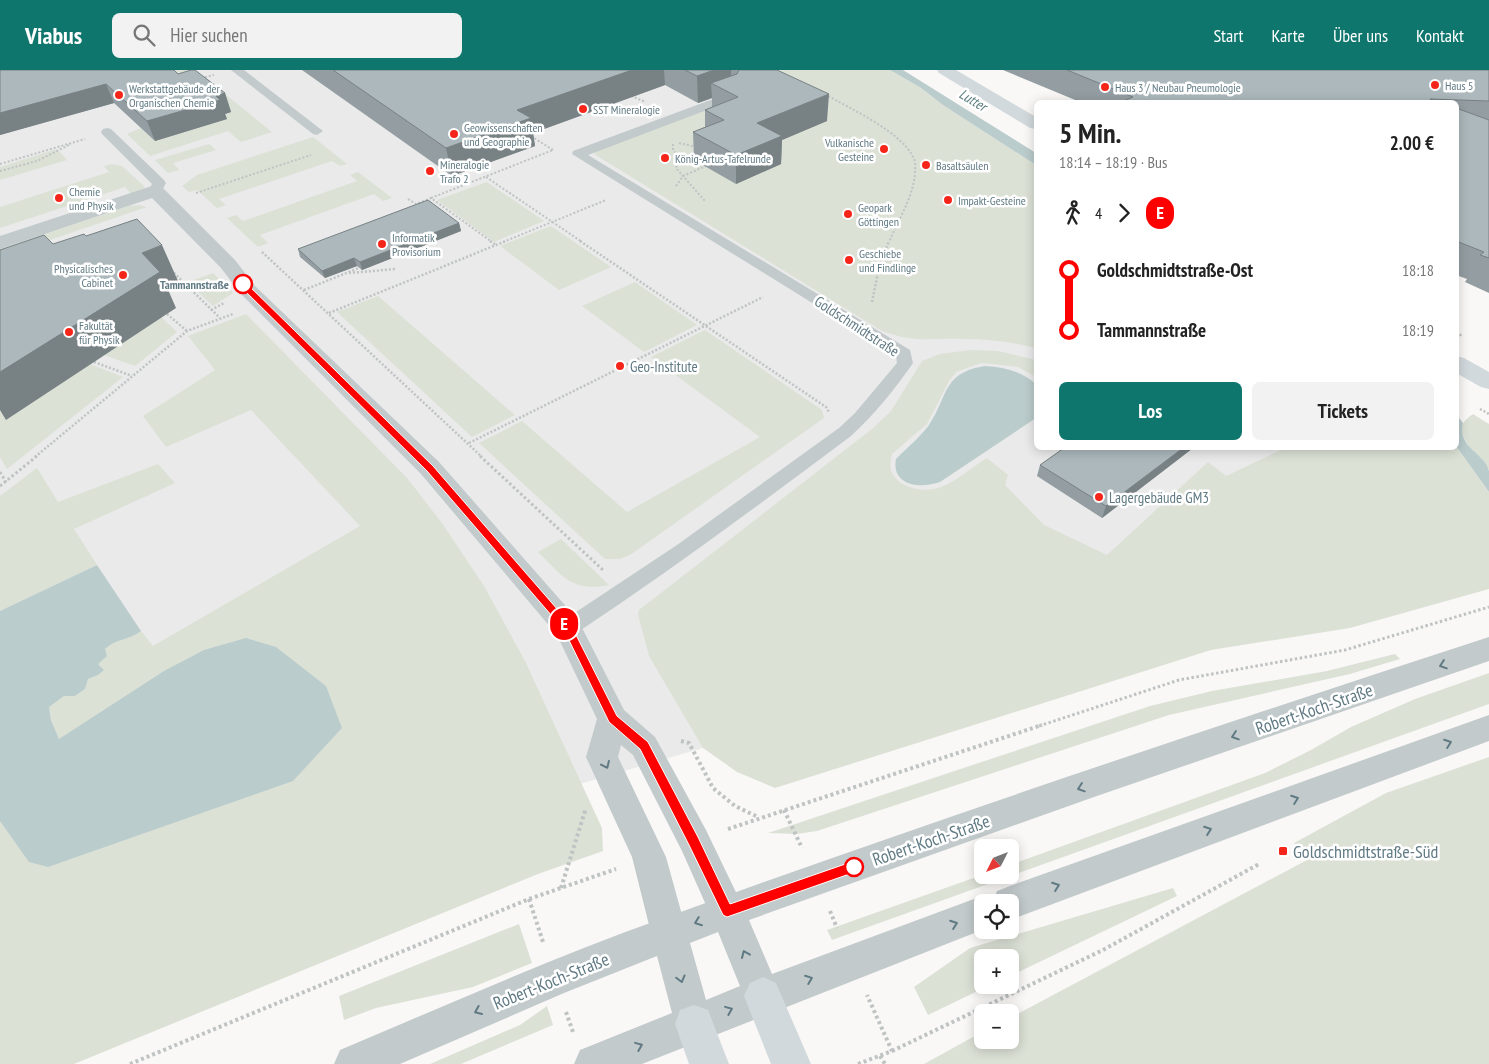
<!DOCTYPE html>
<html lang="de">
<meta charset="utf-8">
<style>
:root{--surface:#fff;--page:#f2f2f2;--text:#222;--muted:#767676;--accent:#0f766e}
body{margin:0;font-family:"PT Sans Narrow",sans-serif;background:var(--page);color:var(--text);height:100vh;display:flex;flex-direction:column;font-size:19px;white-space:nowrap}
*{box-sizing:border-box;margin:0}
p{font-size:16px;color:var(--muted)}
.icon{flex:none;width:28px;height:28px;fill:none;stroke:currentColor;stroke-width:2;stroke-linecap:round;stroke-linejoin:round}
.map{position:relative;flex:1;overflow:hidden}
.panel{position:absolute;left:1034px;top:30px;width:425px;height:350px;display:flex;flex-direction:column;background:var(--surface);border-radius:8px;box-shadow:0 2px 12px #0003}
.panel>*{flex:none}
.badge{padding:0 10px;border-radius:16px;font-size:18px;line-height:32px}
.needle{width:32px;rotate:228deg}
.fabs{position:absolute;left:974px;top:769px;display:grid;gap:10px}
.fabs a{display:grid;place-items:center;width:45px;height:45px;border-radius:8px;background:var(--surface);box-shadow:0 2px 12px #0003;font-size:25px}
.map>.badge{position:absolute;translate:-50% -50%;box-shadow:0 0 0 2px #fff}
.legs{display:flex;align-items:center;gap:8px;height:55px;padding:0 25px;font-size:16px}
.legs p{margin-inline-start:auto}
.headline{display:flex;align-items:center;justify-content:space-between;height:85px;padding:0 25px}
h1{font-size:28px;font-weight:700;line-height:38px}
.action{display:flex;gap:10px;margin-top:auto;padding:10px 25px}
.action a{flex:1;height:58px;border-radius:8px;background:var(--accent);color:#fff;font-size:20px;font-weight:700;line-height:58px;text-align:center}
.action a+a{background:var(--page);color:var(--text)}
ul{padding:0 25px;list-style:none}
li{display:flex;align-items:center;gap:18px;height:60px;font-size:19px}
li i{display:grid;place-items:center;width:8px;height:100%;margin:0 6px;background:currentColor}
li i::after{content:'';width:12px;height:12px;margin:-6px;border:4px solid;border-radius:50%;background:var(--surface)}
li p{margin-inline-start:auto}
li:first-child i{background:linear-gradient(#0000 50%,currentColor 0)}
li:last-child i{background:linear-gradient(currentColor 50%,#0000 0)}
header{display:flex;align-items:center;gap:30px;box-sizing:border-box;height:70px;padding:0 25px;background:var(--accent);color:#fff}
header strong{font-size:24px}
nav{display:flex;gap:28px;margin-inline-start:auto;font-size:18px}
.search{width:350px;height:45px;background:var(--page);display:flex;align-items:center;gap:12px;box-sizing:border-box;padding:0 18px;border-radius:8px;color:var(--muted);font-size:19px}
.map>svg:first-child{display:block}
.built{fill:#e9eae9}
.green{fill:#dce1d6}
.water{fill:#bbcccd}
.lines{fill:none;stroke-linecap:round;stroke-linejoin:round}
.path-far3{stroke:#bfc3c4;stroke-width:2;stroke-dasharray:2 2;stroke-linecap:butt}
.path-far2{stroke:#bfc3c4;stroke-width:2.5;stroke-dasharray:2 2;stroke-linecap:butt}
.path-far1{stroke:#bfc3c4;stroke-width:3;stroke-dasharray:2.5 2.5;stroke-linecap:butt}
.path{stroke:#bfc3c4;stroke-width:4;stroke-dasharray:3 3;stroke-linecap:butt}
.service{fill:#c3cacc;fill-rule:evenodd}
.minor{fill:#c3cacc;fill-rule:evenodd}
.tertiary{fill:#c3cacc;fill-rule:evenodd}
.primary{fill:#d2d9dc;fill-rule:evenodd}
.wall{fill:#949ea2}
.shaded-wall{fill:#788184}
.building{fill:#acb8bc;stroke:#788184}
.oneway{stroke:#607a84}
.line-1{fill:#f00;stroke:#fff}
.poi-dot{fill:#f62519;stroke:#fff;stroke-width:2}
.stop-1-dot{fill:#fff;stroke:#f00;stroke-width:2.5}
.labels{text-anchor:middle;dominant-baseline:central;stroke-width:5;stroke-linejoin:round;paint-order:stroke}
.far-poi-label{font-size:12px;fill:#607a84;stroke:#fff;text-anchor:start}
.far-stop-label{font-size:12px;font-weight:bold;fill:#607a84;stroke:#fff;text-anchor:end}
.far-water-label{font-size:14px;font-style:italic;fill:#5b7b7e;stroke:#fff}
.street-label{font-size:15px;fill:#607a84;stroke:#fff}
.poi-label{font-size:15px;fill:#607a84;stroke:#fff;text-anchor:start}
.near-street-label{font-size:18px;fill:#607a84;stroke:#fff}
.near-poi-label{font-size:18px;fill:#607a84;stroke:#fff;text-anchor:start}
</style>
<header>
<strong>Viabus</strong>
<div class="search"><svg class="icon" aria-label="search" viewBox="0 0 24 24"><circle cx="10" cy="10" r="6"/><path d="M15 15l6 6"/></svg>Hier suchen</div>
<nav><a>Start</a><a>Karte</a><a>Über uns</a><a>Kontakt</a></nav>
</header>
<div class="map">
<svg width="1489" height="994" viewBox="0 0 1489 994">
<rect width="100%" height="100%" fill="#f9f8f6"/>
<!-- built -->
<path class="built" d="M0 0H890L1036 95V378H1443L1489 447 580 714 0 930Z"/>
<!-- green -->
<g class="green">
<path d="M159 0H195L272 62 241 72 228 61 150 86 127 64 141 58 155 71 226 48Z"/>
<path d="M745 0H890L921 18 943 35 1036 95V278C1013 272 987 269 963 269 930 268 915 273 882 261L594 84 596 81 716 35 694 90 736 113 761 79 827 51Z"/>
<path d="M313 67 347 94 340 96 332 91 219 129 226 135 217 138 197 120 189 122 182 116 197 105Z"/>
<path d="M209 74 216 80 173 93 179 100 168 103 155 90Z"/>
<path d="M57 79 67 90 0 110V97Z"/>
<path d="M112 94 122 96 145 117 142 120 131 124 125 117 0 158V137L109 102 104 96Z"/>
<path d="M358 102 392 128 383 131 374 124 260 165 268 173 258 177 227 148 236 145 243 151 357 111 350 105Z"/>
<path d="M487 112 544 151 494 172 437 130Z"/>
<path d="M139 135 147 137 0 187V179L129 136Z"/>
<path d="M551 156 611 197 559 220 500 176Z"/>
<path d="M213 203 233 223 213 236 188 212Z"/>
<path d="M635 212 697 255 644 282 582 236Z"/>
<path d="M378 226 515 345 472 367 337 242Z"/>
<path d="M246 244 407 408 442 453 484 516 525 591 602 758 603 781 538 804 74 994H0V722L59 669 51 650 49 637 64 626H75L85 619 88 609 98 605 101 596 97 594C100 589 102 583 105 579 110 572 131 569 141 561L153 576 360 456 251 340 166 377 143 346 215 300 188 266Z"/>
<path d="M161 247 177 262 135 296 104 285Z"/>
<path d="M705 260 822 340 824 348 630 485 620 489H605L479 373 522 351 627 442 760 367 651 287Z"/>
<path d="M971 280 998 281 1036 290V307L1018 297 993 294 981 293 956 302 949 311 927 354 892 384C891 390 889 397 892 403 900 419 925 423 941 417 957 411 972 397 987 388L1008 405 1005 415 1044 455 1107 485 1208 392 1226 406 1285 378 1456 376 1489 422V519L1350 558 1211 580 775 718 737 702 703 678 649 586 638 545 639 540 872 359 891 341 922 291 940 284Z"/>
<path d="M90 294 123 307 7 399 0 387V340L6 350Z"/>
<path d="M1473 344 1489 354V400C1481 389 1454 366 1464 352 1466 349 1470 346 1473 344Z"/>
<path d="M158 394 175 413 74 459 97 495 0 541V426L37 398 58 432Z"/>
<path d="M561 469 609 515C572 523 562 505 538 482Z"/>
<path d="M1395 584 1400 589 1350 604 1169 645 817 761 796 764 768 763 1150 636 1212 621 1327 601Z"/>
<path d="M1489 603V634L832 870 827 860 982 805H1010V795L1265 703 1311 680 1351 657 1415 629Z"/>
<path d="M1489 687V994H924L982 962V970H1010V948L1307 790 1294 773 1386 723Z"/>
<path d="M1173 818 1177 826 1010 906V888H982V915H990L928 945 914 917 970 878Z"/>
<path d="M519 854 532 893 473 917 376 938 344 950 339 926Z"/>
<path d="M547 936 553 955 461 994H430L520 955Z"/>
</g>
<!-- water -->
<g class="water">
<path d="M890 0H903L1036 83V95L943 35 921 18Z"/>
<path d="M985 296C1004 297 1021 301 1036 314V348L940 412C921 419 891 416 896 389 907 378 920 367 929 355 949 325 942 303 985 296Z"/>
<path d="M1456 344 1463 353C1457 378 1485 383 1489 401 1489 407 1489 415 1489 422L1456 376Z"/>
<path d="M97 495 141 561C130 570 115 569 105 579L107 586 98 594 104 600 98 605 88 609 85 619 75 626H64L49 637 51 650 59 669 164 601 204 580 246 568 276 577 326 616 342 658 293 711 48 797 29 792 0 751V541Z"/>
</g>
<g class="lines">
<!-- path-far3 -->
<g class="path-far3">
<path d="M201 8 214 5"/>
<path d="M825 24C850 39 903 62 914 89 916 93 915 99 915 104 913 127 898 151 889 172"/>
<path d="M631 26 646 32"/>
<path d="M531 66 553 80"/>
<path d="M679 73 697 77"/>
<path d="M673 74V80L679 87 676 98 705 131"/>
<path d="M0 94 85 69"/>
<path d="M0 101 37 91 71 74"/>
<path d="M486 107 582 172"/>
<path d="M676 116 683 106 706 96"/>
<path d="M196 123 311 85"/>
<path d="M431 128 553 80"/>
<path d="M408 129 416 134 431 128 492 172"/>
<path d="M503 172 606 130"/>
</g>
<!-- path-far2 -->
<g class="path-far2">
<path d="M490 171 496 175"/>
<path d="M580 171 826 337 829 342"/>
<path d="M262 182 482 387"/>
<path d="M171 200 220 248"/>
<path d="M349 203 396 199"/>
<path d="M304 220 359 198"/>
<path d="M872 232 880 193 889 171"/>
<path d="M211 240 224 233"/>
<path d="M329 243 506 171"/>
<path d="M167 244 187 261"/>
<path d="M1456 263 1463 266"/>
<path d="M94 292 132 306"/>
<path d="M1480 339 1489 344"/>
<path d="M469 373 763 227"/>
<path d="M35 387 187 261 233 244"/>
</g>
<!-- path-far1 -->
<g class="path-far1">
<path d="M480 386 603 500"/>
<path d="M0 402 6 412"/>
<path d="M0 416 37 386"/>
<path d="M1039 656 1179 610 1345 580 1489 537"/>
</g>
<!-- path -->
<g class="path">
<path d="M681 671 689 673 713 718 735 736 758 747"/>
<path d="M784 740 802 778"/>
<path d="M728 759 1042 655"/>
<path d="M561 818 586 738"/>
<path d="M529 829 543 872"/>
<path d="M830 841 837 858"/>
<path d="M566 942 573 962"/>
<path d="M892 981 1103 880 1259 794"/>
<path d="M880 986 885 994"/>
<path d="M130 994 529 829 616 799"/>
<path d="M858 994 892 981 867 925"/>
</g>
<!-- service -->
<g class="service">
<path d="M231 0H244L323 61 317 65 313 64Z"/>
<path d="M732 22 736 23 738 26 736 29 588 85 910 280 913 293C895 319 875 344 851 366 760 434 670 501 575 564L568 566 561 564 557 558 561 552 677 475 839 358 855 343 897 293 896 285 572 84 573 81Z"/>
<path d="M107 58 111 59 164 110 166 113 160 124H150L148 121 152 114 103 65 101 62 103 59Z"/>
</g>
<!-- minor -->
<path class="minor" d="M155 115 162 117 235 190 255 216 439 392 578 550 624 640 655 667 706 760 745 841 740 853 727 858 714 853 682 781 633 685 621 675 618 687 666 787 687 863 682 875 669 880 656 875 651 863 632 787 586 687 597 649 557 565 421 404 241 224 221 198 152 128 0 179V166Z"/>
<!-- tertiary -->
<path class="tertiary" d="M1489 567V591L1094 727 749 850 772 904 982 826 993 831 997 821 1010 816 1489 645V671L1010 850V832H982V860L642 994H574L580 980 672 943 657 886 564 923 400 994H334L340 980C447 935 554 887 664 848 937 749 1213 657 1489 567ZM718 862 740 916 706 930 690 873Z"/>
<!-- primary -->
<g class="primary">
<path d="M937 0H956L1036 47V59L1030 58 939 3Z"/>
<path d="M1456 286 1464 288 1489 302V319L1481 317 1456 303Z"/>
<path d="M763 907 776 913 811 994H771L744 926 750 913Z"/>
<path d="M694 935 708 940 729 994H689L675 954 680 940Z"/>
</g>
</g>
<!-- wall -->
<g class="wall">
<path d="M0 0 178 4 225 23 231 42 225 44 227 49 155 71 114 33 0 65Z"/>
<path d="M302 0H777L827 51 782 70 781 94 736 114 694 90 693 62 705 57V40L712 37V28L698 33 665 15 533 63 535 76 452 106Z"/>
<path d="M1003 0H1489V223L1465 212 1467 209 1456 205V32H1080Z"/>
<path d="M459 153 461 161 362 200 357 196 325 208 300 187 298 179Z"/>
<path d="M1064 378H1193L1102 448 1037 406 1040 395Z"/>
</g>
<!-- shaded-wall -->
<g class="shaded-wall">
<path d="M632 0H664L665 15 533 63 535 76 452 106 446 78 517 40Z"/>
<path d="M714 0H731V20L711 13 712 28 698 33 697 6Z"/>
<path d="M106 14 114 33 0 65V43Z"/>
<path d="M225 23 231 42 225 44 227 49 155 71 147 51Z"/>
<path d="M829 24 827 51 782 70 781 94 736 114V85L757 53Z"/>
<path d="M459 153 461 161 362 200 360 192Z"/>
<path d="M162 175 178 211 166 215 176 238 6 350 0 340V302L142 183Z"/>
<path d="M354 188 357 196 325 208 322 201Z"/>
<path d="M1183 378H1193L1102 448 1106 436Z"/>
</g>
<!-- building -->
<g class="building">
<path d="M0 0H174L178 4 191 0H195L225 23 216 26 220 30 147 51 106 14 0 43Z"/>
<path d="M333 0H632L517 40 531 48 446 78Z"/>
<path d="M685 0H714L697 6Z"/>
<path d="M739 0H777L829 24 757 53 782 66 736 85 693 62 724 50 705 40 738 27 711 13 737 4Z"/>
<path d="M1067 0H1489V31L1430 29 1439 32H1121L1133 27Z"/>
<path d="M1456 38 1489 50V188L1480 185 1484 182 1456 171Z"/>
<path d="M428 130 459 153 360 192 354 188 322 201 298 179Z"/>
<path d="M137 149 162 175 142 183 160 202 0 302V180L44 165 53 174 84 164 86 166Z"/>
<path d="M1064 378H1183L1106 436 1040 395Z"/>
</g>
<!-- one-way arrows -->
<defs><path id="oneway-chevron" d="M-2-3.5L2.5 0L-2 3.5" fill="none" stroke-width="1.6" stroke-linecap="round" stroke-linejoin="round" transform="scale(1.25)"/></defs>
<g class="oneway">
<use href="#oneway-chevron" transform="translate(1443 595) rotate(161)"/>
<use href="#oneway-chevron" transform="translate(1235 666) rotate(161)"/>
<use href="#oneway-chevron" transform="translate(1448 673) rotate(-20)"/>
<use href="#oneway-chevron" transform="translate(606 695) rotate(65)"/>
<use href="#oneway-chevron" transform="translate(1081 718) rotate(161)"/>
<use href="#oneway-chevron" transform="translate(1295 729) rotate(-20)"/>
<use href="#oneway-chevron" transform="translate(1208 760) rotate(-20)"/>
<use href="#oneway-chevron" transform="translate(1056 816) rotate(-20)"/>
<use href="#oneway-chevron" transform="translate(698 852) rotate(159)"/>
<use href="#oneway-chevron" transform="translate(954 854) rotate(-20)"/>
<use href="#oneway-chevron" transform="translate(745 884) rotate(-113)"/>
<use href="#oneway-chevron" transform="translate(681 909) rotate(75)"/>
<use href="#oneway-chevron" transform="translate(809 909) rotate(-21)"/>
<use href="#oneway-chevron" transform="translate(729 940) rotate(-22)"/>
<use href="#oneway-chevron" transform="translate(478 941) rotate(157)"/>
<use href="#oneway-chevron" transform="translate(639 976) rotate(-22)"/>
</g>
<!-- line-1 -->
<path class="line-1" d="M240 213H246L433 396 571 555 617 646 648 672 698 767 730 834 854 791 858 793 860 797 858 801 727 847 723 845 689 775 640 679 609 652 564 560 427 401 240 216Z"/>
<!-- markers -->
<g class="poi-dot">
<circle cx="1435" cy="15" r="5"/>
<circle cx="1105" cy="17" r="5"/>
<circle cx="119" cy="25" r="5"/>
<circle cx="583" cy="39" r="5"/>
<circle cx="454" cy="64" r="5"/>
<circle cx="884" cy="79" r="5"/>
<circle cx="665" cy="88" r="5"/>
<circle cx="926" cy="95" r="5"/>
<circle cx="430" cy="101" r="5"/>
<circle cx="59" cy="128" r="5"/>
<circle cx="948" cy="130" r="5"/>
<circle cx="848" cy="144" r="5"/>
<circle cx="382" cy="174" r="5"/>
<circle cx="849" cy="190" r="5"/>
<circle cx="123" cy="205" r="5"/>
<circle cx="69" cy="262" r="5"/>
<circle cx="620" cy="296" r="5"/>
<circle cx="1099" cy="427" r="5"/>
<rect x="1278" y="776" width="10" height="10" rx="2.5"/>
</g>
<g class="stop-1-dot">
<circle cx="243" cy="214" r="9"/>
<circle cx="854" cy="797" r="9"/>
</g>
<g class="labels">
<!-- far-poi labels -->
<g class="far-poi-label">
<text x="1445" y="15">Haus 5</text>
<text x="1115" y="17">Haus 3 / Neubau Pneumologie</text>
<text x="129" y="18">Werkstattgebäude der<tspan x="129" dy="14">Organischen Chemie</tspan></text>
<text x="593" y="39">SST Mineralogie</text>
<text x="464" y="57">Geowissenschaften<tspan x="464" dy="14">und Geographie</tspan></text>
<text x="874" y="72" text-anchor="end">Vulkanische<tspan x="874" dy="14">Gesteine</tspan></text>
<text x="675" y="88">König-Artus-Tafelrunde</text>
<text x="440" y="94">Mineralogie<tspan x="440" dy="14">Trafo 2</tspan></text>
<text x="936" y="95">Basaltsäulen</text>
<text x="69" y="121">Chemie<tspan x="69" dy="14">und Physik</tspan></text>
<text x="958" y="130">Impakt-Gesteine</text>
<text x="858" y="137">Geopark<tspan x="858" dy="14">Göttingen</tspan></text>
<text x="392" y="167">Informatik<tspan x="392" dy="14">Provisorium</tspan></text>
<text x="859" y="183">Geschiebe<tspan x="859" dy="14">und Findlinge</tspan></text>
<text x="113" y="198" text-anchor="end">Physicalisches<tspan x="113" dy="14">Cabinet</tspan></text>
<text x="79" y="255">Fakultät<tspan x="79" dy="14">für Physik</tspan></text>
</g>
<!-- far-stop labels -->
<g class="far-stop-label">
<text x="229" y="214">Tammannstraße</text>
</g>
<!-- far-water labels -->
<g class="far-water-label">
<text transform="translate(973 30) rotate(31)">Lutter</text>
</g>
<!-- street labels -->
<g class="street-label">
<text transform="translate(857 256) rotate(33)">Goldschmidtstraße</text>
</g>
<!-- poi labels -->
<g class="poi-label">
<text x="630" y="296">Geo-Institute</text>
<text x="1109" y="427">Lagergebäude GM3</text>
</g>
<!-- near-street labels -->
<g class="near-street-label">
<text transform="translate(1314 639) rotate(-19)">Robert-Koch-Straße</text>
<text transform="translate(931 770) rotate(-19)">Robert-Koch-Straße</text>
<text transform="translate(551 911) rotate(-22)">Robert-Koch-Straße</text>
</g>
<!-- near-poi labels -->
<g class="near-poi-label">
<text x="1293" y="781">Goldschmidtstraße-Süd</text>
</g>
</g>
</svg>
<div class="fabs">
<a><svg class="needle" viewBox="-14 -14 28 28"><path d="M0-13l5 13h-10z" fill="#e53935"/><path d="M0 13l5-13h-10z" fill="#767676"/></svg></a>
<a><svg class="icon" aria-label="locate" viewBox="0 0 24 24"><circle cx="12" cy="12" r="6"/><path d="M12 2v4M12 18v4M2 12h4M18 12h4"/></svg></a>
<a>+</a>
<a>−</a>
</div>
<b class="badge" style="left:564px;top:554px;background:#f00;color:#fff">E</b>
<section class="panel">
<div class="headline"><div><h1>5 Min.</h1><p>18:14 – 18:19 · Bus</p></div><b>2.00 €</b></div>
<div class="legs"><svg class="icon" aria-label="walk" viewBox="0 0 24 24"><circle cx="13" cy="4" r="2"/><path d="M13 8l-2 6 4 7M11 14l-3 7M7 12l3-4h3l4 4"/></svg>4<svg class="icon" aria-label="forward" viewBox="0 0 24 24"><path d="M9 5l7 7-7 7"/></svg><b class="badge" style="background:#f00;color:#fff">E</b></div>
<ul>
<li><i style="color:#f00"></i><b>Goldschmidtstraße-Ost</b><p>18:18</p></li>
<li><i style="color:#f00"></i><b>Tammannstraße</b><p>18:19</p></li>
</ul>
<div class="action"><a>Los</a><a>Tickets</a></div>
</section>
</div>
